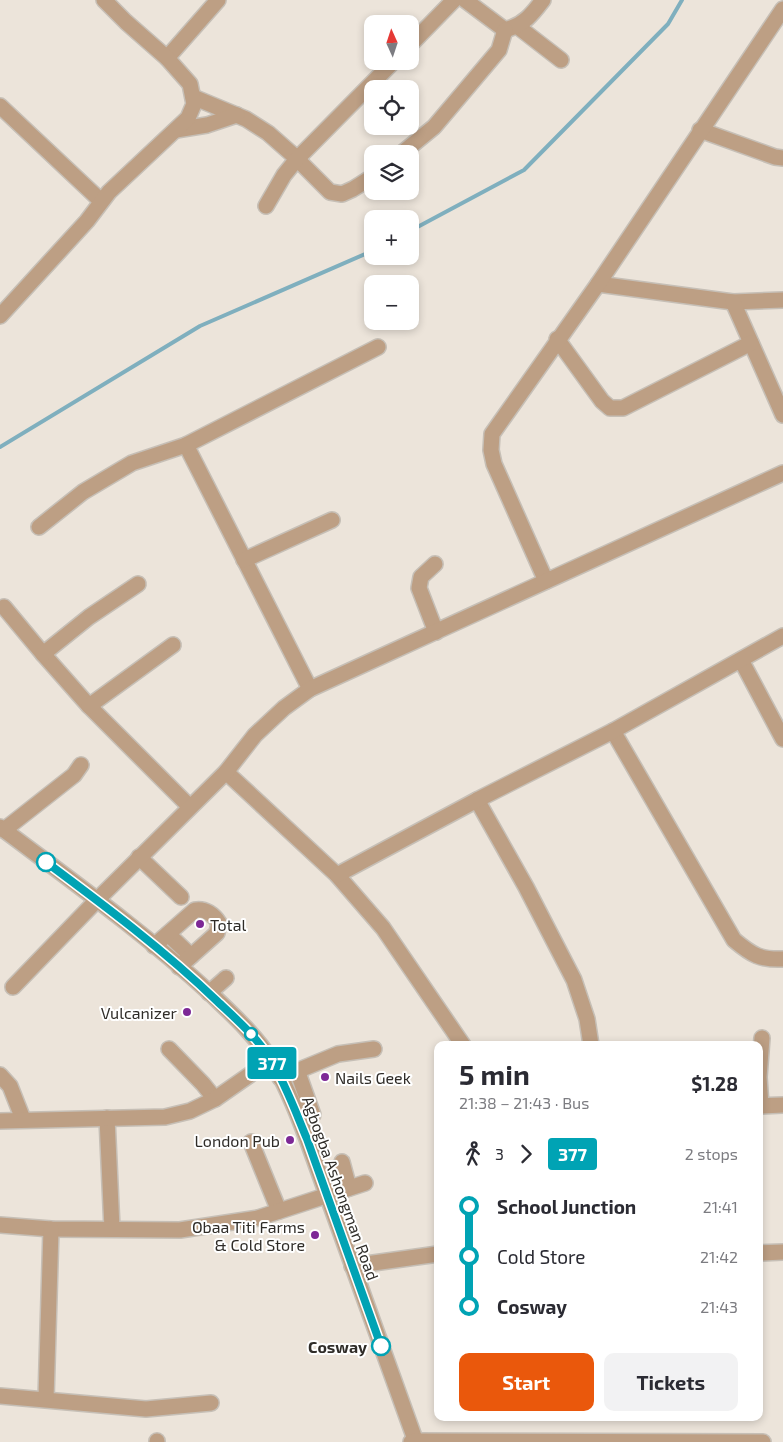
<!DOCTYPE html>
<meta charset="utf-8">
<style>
:root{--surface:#fff;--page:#f2f2f3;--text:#2b2b33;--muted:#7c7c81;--accent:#ea580c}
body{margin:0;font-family:"Exo 2",sans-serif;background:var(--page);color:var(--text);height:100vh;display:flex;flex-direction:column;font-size:19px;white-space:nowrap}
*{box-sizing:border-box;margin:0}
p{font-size:16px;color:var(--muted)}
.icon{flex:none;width:28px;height:28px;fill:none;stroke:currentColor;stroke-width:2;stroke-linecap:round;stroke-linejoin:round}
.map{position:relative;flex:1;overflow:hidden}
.panel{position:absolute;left:434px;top:1041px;width:329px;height:380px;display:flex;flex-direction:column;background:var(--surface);border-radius:10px;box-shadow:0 2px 8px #0003}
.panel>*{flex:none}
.badge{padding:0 10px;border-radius:4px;font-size:18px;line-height:32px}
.needle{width:32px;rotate:357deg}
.controls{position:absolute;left:364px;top:15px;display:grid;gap:10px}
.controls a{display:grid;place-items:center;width:55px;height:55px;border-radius:10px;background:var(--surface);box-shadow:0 2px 8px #0003;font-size:25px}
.map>.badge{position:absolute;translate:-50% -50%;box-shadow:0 0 0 2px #fff}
.legs{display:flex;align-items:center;gap:8px;height:55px;padding:0 25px;font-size:16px}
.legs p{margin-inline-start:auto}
.head{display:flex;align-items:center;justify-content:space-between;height:85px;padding:0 25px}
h1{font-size:28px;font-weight:700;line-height:38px}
.cta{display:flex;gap:10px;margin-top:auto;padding:10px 25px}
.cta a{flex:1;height:58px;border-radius:10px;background:var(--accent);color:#fff;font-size:20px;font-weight:700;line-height:58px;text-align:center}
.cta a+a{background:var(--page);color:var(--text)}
ul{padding:0 25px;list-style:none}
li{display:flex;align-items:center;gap:18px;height:50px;font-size:19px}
li i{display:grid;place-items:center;width:8px;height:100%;margin:0 6px;background:currentColor}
li i::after{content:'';width:12px;height:12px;margin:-6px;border:4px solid;border-radius:50%;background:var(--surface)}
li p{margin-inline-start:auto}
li:first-child i{background:linear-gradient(#0000 50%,currentColor 0)}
li:last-child i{background:linear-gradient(currentColor 50%,#0000 0)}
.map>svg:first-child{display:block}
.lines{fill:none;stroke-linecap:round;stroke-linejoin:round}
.stream{stroke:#7fafbe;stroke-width:4}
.minor-casing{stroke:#c6bfb6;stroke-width:18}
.minor{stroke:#bd9f84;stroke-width:15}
.line-1-casing{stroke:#fff;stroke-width:11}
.line-1{stroke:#00a3b4;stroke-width:8}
.stop-1-dot{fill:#fff;stroke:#00a3b4;stroke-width:2.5}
.poi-dot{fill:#7d2896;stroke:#fff;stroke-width:2}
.labels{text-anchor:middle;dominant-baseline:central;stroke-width:4;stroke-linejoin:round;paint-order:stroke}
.poi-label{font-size:16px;fill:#2f2c28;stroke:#fff;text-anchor:end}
.street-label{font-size:16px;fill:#2f2c28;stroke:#fff}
.stop-label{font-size:16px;font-weight:bold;fill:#2f2c28;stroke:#fff;text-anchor:end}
</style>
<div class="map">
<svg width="783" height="1442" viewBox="0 0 783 1442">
<rect width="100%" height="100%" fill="#ece4da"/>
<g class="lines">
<!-- stream -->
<g class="stream">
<path d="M410 231 524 170 668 24 682 0"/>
<path d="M0 447 200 326 372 251"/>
</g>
<!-- minor casing -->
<g class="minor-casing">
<g id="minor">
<path d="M465 0 505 30"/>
<path d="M517 26 561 60"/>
<path d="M508 29C525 24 533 13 543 0"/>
<path d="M410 45 454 0"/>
<path d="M167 58 218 0"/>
<path d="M193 97 246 119 268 133 293 155 330 192 342 194 353 189 372 177"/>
<path d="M0 106 101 201"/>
<path d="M176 130 207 125 237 115"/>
<path d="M700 130 775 157 783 158"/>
<path d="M401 154 434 127 499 50 505 30"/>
<path d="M266 206 284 175 297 159 394 61"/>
<path d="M598 284 733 302 783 300"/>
<path d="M733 302 783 415"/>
<path d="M0 316 87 221 109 192 188 118 194 104 190 84 167 58 126 22 104 0"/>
<path d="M557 339 602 401 610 408H623L751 343"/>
<path d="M186 445 310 689"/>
<path d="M39 527 83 492 132 463 186 445 378 347"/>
<path d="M244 560 332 520"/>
<path d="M435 564 421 577 419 588 436 632"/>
<path d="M546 581 494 464 491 450 492 434 598 284 783 9"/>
<path d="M4 607 43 654 89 706 189 806"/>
<path d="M43 654 89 617 138 584"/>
<path d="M741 660 783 739"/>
<path d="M89 706 173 645"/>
<path d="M613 731 734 940C752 955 760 960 783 959"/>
<path d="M226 772 337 875 383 928 463 1045"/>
<path d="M477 800 526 887 574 980 587 1019 591 1045"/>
<path d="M0 827C72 881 146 934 212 995 233 1015 255 1035 271 1060 286 1084 297 1112 307 1139L416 1442"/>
<path d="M4 830 74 775 81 765"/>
<path d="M139 857 181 897"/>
<path d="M337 875 477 800 613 731 783 636"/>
<path d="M168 934 191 956"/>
<path d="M154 946 195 910C205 908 214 915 219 923L217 933 179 967"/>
<path d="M13 987 98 899 226 772 255 735 284 708 310 689 783 473"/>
<path d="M209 993 226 978"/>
<path d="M169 1049 203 1084 215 1099"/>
<path d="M297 1070 313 1115"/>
<path d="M0 1075 10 1086 23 1119"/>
<path d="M280 1078 338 1054 374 1049"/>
<path d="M759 1106 783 1105"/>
<path d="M761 1106 759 1077 762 1038"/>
<path d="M107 1118 112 1229"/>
<path d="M0 1121 165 1117 190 1111 215 1099 271 1060"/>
<path d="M251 1142 279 1211"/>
<path d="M342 1162 349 1188"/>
<path d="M0 1225 51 1229 180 1230 258 1218 365 1183"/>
<path d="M759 1253 783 1252"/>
<path d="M352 1266 438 1254"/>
<path d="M0 1396 146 1409 211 1403"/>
<path d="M46 1399 51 1229"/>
<path d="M157 1441V1442"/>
<path d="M411 1442 415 1441 763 1442"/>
</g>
</g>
<!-- minor -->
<use href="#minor" class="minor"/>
</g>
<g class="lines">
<!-- line-1 casing -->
<g class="line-1-casing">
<path id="line-1" d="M46 862C105 906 164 950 217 1001 236 1019 257 1037 271 1060 286 1085 296 1113 307 1139L381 1346"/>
</g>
<!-- line-1 -->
<use href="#line-1" class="line-1"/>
</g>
<!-- markers -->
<g class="stop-1-dot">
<circle cx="46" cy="862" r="9"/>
<circle cx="251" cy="1034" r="6"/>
<circle cx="381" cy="1346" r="9"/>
</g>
<g class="poi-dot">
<circle cx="200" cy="924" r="5"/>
<circle cx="187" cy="1012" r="5"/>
<circle cx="325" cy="1077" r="5"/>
<circle cx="290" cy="1140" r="5"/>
<circle cx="315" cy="1235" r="5"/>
</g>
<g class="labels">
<!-- poi labels -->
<g class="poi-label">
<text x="210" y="924" text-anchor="start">Total</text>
<text x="177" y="1012">Vulcanizer</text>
<text x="335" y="1077" text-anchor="start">Nails Geek</text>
<text x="280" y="1140">London Pub</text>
<text x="305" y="1226">Obaa Titi Farms<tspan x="305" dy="18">&amp; Cold Store</tspan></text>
</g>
<!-- street labels -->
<g class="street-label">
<text transform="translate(341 1188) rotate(70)">Agbogba Ashongman Road</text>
</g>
<!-- stop labels -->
<g class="stop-label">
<text x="367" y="1346">Cosway</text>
</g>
</g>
</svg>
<div class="controls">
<a><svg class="needle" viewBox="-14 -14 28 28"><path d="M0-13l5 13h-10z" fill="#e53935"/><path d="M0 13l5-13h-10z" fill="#7c7c81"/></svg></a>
<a><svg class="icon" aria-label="locate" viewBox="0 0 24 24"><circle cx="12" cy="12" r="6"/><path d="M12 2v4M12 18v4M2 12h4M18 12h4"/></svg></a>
<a><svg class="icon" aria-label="layers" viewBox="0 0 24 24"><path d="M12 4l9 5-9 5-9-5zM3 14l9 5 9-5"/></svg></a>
<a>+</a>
<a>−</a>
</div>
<b class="badge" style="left:272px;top:1063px;background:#00a3b4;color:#fff">377</b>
<section class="panel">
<div class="head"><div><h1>5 min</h1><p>21:38 – 21:43 · Bus</p></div><b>$1.28</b></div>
<div class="legs"><svg class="icon" aria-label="walk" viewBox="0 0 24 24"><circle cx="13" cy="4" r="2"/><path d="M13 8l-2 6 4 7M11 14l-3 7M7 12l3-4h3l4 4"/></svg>3<svg class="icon" aria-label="forward" viewBox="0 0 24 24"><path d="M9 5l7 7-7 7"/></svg><b class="badge" style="background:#00a3b4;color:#fff">377</b><p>2 stops</p></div>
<ul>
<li><i style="color:#00a3b4"></i><b>School Junction</b><p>21:41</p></li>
<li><i style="color:#00a3b4"></i><span>Cold Store</span><p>21:42</p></li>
<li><i style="color:#00a3b4"></i><b>Cosway</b><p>21:43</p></li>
</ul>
<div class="cta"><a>Start</a><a>Tickets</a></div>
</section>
</div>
